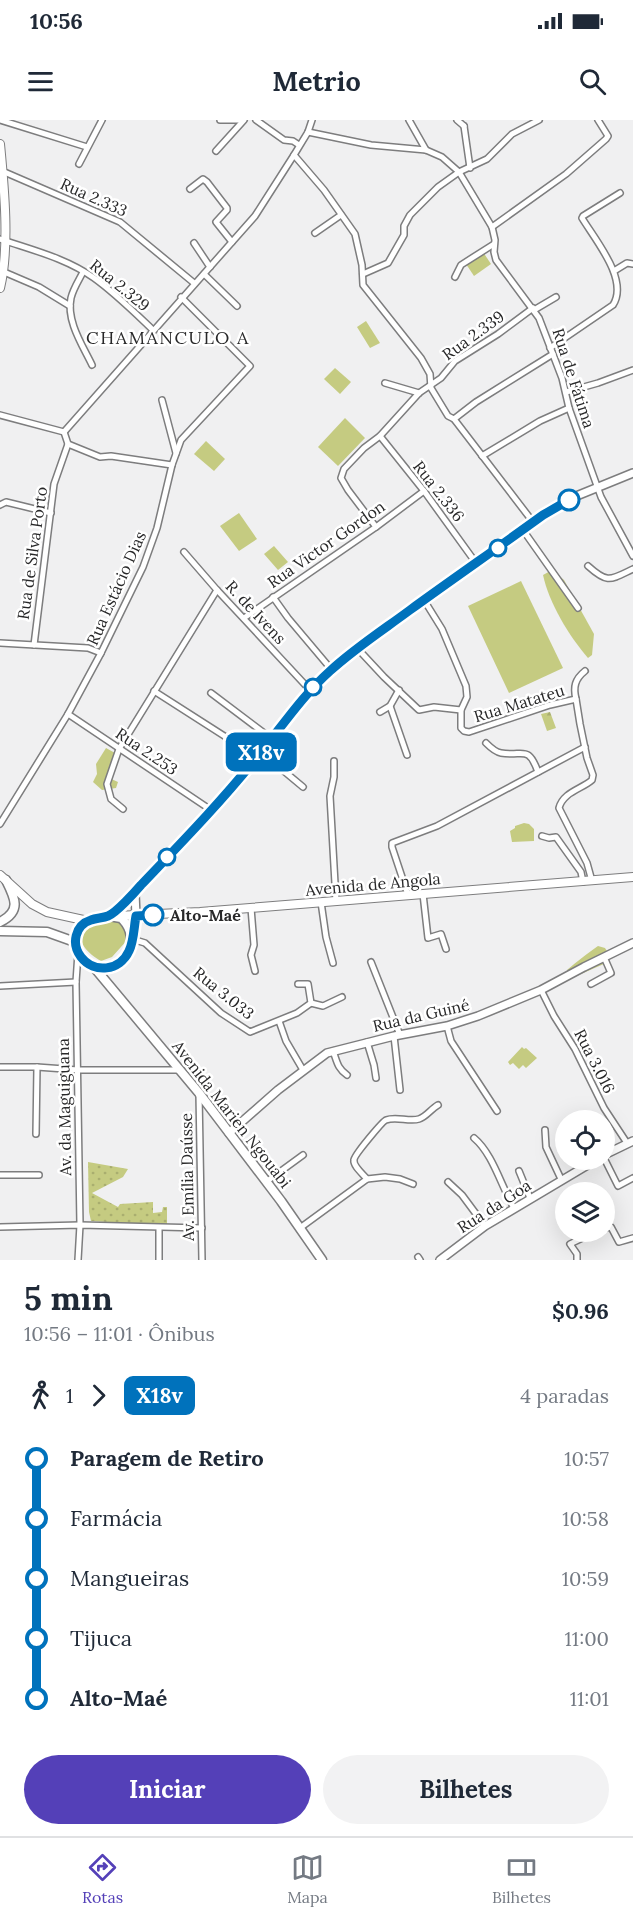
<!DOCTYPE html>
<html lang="pt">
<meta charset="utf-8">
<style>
:root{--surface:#fff;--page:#f2f2f3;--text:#1f2937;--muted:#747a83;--line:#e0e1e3;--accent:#5440b8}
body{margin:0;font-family:Lora,serif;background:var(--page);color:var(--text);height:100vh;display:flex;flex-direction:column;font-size:22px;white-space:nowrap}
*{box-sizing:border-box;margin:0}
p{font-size:20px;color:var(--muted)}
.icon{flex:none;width:33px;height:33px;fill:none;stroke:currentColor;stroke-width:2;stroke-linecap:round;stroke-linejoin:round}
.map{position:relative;height:1140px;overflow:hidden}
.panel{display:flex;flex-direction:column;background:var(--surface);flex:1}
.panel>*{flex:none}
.badge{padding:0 12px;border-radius:9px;font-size:21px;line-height:39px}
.fabs{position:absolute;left:555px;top:990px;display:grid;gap:12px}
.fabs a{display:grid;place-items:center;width:60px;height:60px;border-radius:50%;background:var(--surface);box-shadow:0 6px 24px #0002;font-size:30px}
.map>.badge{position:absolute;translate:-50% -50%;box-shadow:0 0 0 3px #fff}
.legs{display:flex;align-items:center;gap:9px;height:66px;padding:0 24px;font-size:20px}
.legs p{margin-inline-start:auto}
.headline{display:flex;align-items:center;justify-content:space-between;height:102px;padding:0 24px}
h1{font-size:33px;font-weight:800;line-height:45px}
.button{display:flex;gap:12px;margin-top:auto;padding:12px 24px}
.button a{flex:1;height:69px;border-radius:36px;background:var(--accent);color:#fff;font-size:24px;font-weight:800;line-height:69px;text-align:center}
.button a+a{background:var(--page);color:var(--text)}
ul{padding:0 24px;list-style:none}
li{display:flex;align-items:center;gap:21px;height:60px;font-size:22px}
li i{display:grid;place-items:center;width:9px;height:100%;margin:0 8px;background:currentColor}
li i::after{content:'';width:15px;height:15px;margin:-8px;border:4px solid;border-radius:50%;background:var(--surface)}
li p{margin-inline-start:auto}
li:first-child i{background:linear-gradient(#0000 50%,currentColor 0)}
li:last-child i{background:linear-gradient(currentColor 50%,#0000 0)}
.status{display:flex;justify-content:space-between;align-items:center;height:42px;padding:0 30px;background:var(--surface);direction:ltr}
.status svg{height:16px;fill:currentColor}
header{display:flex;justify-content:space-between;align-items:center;height:78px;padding:0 24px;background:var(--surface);font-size:27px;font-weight:800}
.dock{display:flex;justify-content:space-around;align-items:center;height:84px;border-top:2px solid var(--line);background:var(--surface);font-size:16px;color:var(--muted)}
.dock a{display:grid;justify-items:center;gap:3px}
.dock .current{color:var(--accent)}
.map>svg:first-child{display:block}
.forest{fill:url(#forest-firs)}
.park{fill:#c5cb81}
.garden{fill:url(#garden-dots)}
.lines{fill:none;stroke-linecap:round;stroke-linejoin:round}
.minor-casing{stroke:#7d7d7e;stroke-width:8}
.tertiary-casing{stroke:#7d7d7e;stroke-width:10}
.secondary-casing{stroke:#7d7d7e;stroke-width:10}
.primary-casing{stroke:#7d7d7e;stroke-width:11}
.minor{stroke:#fff;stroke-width:5}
.tertiary{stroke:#fff;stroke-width:7}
.secondary{stroke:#fff;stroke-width:8}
.primary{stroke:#fff;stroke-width:8}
.line-1-casing{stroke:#fff;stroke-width:14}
.line-1{stroke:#0072bc;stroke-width:9}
.stop-1-dot{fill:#fff;stroke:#0072bc;stroke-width:3}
.labels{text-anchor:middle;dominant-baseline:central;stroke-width:5;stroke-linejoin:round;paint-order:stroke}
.street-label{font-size:16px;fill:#282829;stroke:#fff}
.stop-label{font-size:16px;font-weight:bold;fill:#282829;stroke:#fff;text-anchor:start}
.neighbourhood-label{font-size:18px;letter-spacing:1.5px;fill:#282829;stroke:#fff}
</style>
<div class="status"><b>10:56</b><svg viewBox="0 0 49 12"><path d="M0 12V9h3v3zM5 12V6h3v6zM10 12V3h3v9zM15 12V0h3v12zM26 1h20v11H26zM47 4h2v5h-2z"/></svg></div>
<header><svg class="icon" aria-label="menu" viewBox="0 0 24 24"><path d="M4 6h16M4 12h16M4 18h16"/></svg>Metrio<svg class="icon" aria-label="search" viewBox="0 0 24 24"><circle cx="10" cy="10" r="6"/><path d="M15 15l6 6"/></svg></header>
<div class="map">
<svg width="633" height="1140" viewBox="0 0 633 1140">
<defs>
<pattern id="forest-firs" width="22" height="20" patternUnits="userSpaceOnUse" patternTransform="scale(1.5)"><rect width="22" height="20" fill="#c5cb81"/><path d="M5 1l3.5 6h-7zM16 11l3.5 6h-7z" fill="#a9ae6f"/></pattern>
<pattern id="garden-dots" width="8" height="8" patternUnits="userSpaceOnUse" patternTransform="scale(1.5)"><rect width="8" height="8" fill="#c5cb81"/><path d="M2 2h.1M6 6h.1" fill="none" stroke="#a9ae6f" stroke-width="1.8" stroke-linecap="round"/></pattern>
</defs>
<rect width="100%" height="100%" fill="#f0f0f1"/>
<!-- forest -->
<path class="forest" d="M550 592 556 608 547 611 541 594Z"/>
<!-- park -->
<g class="park">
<path d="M483 132 491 144 474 156 466 144Z"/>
<path d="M366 201 380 223 370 228 357 207Z"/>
<path d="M335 248 351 262 340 274 324 259Z"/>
<path d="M345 298 365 318 338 346 318 327Z"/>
<path d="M206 321 225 339 214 351 194 334Z"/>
<path d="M239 393 257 419 239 431 220 406Z"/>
<path d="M274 426 288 442 278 450 264 434Z"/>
<path d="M552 450 564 460 594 514 592 535 588 538C569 516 549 483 543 455Z"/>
<path d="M521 461 563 548 509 573 468 486Z"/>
<path d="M106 628 115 633 107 657 118 662 116 668 102 670 93 662 97 654 96 644Z"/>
<path d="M524 703 529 704 534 709V721L512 722 510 711 515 708V706Z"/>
<path d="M115 799 125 804 129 818 112 837 101 841C90 835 72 820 87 808 94 801 105 800 115 799Z"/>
<path d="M598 826 605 828 610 836 605 839 606 843 572 858 567 850C579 840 585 835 598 826Z"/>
<path d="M522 927 524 929 526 928 537 938 526 948 523 945 519 949 513 943 510 945 508 942Z"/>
</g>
<!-- garden -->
<path class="garden" d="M88 1042 128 1049 123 1057 92 1073 118 1087 120 1084 153 1082V1093L162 1092 163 1087H167V1106L91 1101 89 1092Z"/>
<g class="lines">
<!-- minor casing -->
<g class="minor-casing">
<g id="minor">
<path d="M0 0 87 27"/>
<path d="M220 0H241"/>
<path d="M256 0 284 20 293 21 299 25"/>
<path d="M409 0 426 30"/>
<path d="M457 0 464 6"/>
<path d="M464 6 470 48"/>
<path d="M308 12 371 25 426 30 442 37 459 52 492 107 495 120 494 132 496 140 539 198 562 258 569 288 601 377 633 436"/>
<path d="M216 31 244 0"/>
<path d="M294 35 324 70 355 114 362 145 363 165 421 238 430 254 431 268 448 296 454 299 533 402"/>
<path d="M79 44 102 0"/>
<path d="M2 51 120 102 194 163"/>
<path d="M190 69 203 59 207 62 227 88V90L216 102 232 122"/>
<path d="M492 107 566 54 606 19 608 16 598 0"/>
<path d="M315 113 341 95"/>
<path d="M0 119C32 130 66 138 94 158 115 173 134 192 153 210"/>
<path d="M194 123 210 147"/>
<path d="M614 151 627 143 633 144"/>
<path d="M4 152 39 167 70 186"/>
<path d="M83 152C79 160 73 169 71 178 66 201 83 226 92 245"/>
<path d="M204 154 237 186"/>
<path d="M363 154 388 143 404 115V106L410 95 438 67 459 52 487 39 512 14 539 0"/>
<path d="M455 157 461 145 494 124"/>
<path d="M534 190 556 177"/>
<path d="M550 228 613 185C629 160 596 121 582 98L583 96 620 73"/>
<path d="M385 263 419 273"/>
<path d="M566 272 598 263 633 250"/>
<path d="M162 280 176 333"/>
<path d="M0 295 64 312"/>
<path d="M454 299 476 282 553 234"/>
<path d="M64 312 255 96 294 35 308 12 312 0"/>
<path d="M380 316 424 371 476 443"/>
<path d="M68 324 100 337 111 336 172 345"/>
<path d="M482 336 540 301 569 288"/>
<path d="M0 385 6 382 51 393"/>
<path d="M376 407 348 370 341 358 344 349 364 328 380 316 419 273 441 258 455 241 498 214 533 188"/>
<path d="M523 410 578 488"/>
<path d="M184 432 217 470 310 570"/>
<path d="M588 446C608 464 610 460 633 449"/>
<path d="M273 477 288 498 331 549"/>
<path d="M424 480 442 509 466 566 467 577 461 590V608L464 611 469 612 550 585 576 579 580 604 587 638 593 655 592 660C582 669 563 672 559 688L587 743 592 761"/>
<path d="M244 498 376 407 424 371"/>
<path d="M0 523 88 528 101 533"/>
<path d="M34 525 54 364 68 324 64 312"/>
<path d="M357 528 384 557 419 590 434 587 461 590"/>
<path d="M154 571 257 637"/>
<path d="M211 573 272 619"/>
<path d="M576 579C573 567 575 559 585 551"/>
<path d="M390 586 407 635"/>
<path d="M380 592 390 586 399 570"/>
<path d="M68 594 211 690"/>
<path d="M486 623C490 627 495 632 501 633 523 637 528 624 538 652"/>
<path d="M261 632 303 667"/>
<path d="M334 641V657L330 676 336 781"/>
<path d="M123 689 111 679 107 664 119 629 217 470"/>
<path d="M0 704 68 594 101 533 143 447 157 408 172 345 181 320 250 246 181 177"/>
<path d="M542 716 549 718 556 717 581 752 583 762"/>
<path d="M423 774 428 818 441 814 446 829"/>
<path d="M408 775 392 727V723L437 706 585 627"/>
<path d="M321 782 326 817 333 843"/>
<path d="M251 788 254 825 251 835 255 851"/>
<path d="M132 819 145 823 221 893 250 912 297 893 311 883 308 864H298"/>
<path d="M78 833 76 862 80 1105 78 1140"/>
<path d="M371 842 400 915"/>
<path d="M591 864 611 853 604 837"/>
<path d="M0 866 76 862"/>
<path d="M541 870 554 896 575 929 604 988 627 1023"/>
<path d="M311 883 323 886 342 877"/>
<path d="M279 901 286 921 303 950"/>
<path d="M447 906 451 921 497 991"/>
<path d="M394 916 400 970"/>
<path d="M367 922 374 945 376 958"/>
<path d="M333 931C337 941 337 948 347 955"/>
<path d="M0 947H37L78 950H181"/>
<path d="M199 974 202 1140"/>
<path d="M545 1010 546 1027 561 1059"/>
<path d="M36 1014 37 947"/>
<path d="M474 1018C493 1034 501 1066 514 1088"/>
<path d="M604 1038 618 1066 633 1058"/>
<path d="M519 1051 530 1078"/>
<path d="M0 1055H39"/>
<path d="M367 1059C363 1054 353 1046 354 1040 354 1035 383 1001 386 1000 396 996 409 1002 419 999 426 997 431 989 438 985"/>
<path d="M266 1062 303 1035"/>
<path d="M448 1062 462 1075 485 1106"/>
<path d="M0 1107 80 1105 202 1108"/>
<path d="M300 1108 367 1059 385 1057 400 1059 413 1064"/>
<path d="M604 1108 611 1107 619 1122 633 1118"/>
<path d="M418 1137 420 1140"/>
<path d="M159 1140V1108"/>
<path d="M577 1140V1134L570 1124 595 1112"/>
</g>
</g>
<!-- tertiary casing -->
<g class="tertiary-casing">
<g id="tertiary">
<path d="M135 773 136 796"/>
<path d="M109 796 135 773 211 690 257 637 310 570 331 549 378 513 543 395 569 379 633 353"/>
<path d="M229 1013 278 970 327 933 394 916 447 906 478 896 541 870 584 847 633 823"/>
<path d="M604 1035 633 1021"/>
<path d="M440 1140 485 1106 596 1040"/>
</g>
</g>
<!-- secondary casing -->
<g class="secondary-casing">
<g id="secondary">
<path d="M0 24C4 66 10 127 0 168"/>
<path d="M0 755 32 784 47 792 88 801"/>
<path d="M116 796 200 792 633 757"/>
<path d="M132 818 136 796"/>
</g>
</g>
<!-- primary casing -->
<g class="primary-casing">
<g id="primary">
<path d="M109 796 121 798C129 805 133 816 130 827 128 835 123 841 116 845 87 861 59 817 86 802 93 798 102 797 109 796Z"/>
<path d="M0 802C22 791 15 778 6 760"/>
<path d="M0 811 47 812 75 822"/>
<path d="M93 846 199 973 281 1081 322 1140"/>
</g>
</g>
<!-- minor -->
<use href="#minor" class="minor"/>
<!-- tertiary -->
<use href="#tertiary" class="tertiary"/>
<!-- secondary -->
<use href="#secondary" class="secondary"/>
<!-- primary -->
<use href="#primary" class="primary"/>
</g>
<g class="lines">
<!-- line-1 casing -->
<g class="line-1-casing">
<path id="line-1" d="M153 795 136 796C134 806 134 821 129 831 120 851 94 854 81 837 71 824 75 805 91 800 96 798 103 798 108 796 116 793 135 772 141 765 181 723 221 682 257 637 281 608 302 576 330 551 355 528 383 510 410 490 454 458 499 427 543 395L569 380"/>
</g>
<!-- line-1 -->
<use href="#line-1" class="line-1"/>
</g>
<!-- markers -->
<g class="stop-1-dot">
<circle cx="569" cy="380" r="10"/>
<circle cx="498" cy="428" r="8"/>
<circle cx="313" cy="567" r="8"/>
<circle cx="167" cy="737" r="8"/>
<circle cx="153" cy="795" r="10"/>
</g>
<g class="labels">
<!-- street labels -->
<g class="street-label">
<text transform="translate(94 77) rotate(24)">Rua 2.333</text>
<text transform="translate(120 165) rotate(39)">Rua 2.329</text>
<text transform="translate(473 215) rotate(-36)">Rua 2.339</text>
<text transform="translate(574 258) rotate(72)">Rua de Fátima</text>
<text transform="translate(439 371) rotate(52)">Rua 2.336</text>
<text transform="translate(326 424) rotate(-35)">Rua Victor Gordon</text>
<text transform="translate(32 433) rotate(-82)">Rua de Silva Porto</text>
<text transform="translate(116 468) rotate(-66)">Rua Estácio Dias</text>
<text transform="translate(256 492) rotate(47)">R. de Ivens</text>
<text transform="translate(519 583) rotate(-17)">Rua Matateu</text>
<text transform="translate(147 631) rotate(34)">Rua 2.253</text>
<text transform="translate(373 764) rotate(-5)">Avenida de Angola</text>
<text transform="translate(224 873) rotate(39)">Rua 3.033</text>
<text transform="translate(421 895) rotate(-13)">Rua da Guiné</text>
<text transform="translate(595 941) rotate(63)">Rua 3.016</text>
<text transform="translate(64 987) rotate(-91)">Av. da Maguiguana</text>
<text transform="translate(232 994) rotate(52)">Avenida Marien Ngouabi</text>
<text transform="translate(187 1057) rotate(-91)">Av. Emília Daússe</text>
<text transform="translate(494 1086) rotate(-33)">Rua da Goa</text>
</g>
<!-- stop labels -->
<g class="stop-label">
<text x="170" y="795">Alto-Maé</text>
</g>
<!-- neighbourhood labels -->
<g class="neighbourhood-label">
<text x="168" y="217">CHAMANCULO A</text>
</g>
</g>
</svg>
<div class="fabs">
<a><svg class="icon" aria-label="locate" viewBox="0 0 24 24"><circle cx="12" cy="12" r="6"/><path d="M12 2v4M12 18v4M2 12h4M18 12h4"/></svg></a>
<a><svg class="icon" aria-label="layers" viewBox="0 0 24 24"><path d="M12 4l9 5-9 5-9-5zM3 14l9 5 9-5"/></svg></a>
</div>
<b class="badge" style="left:261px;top:632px;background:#0072bc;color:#fff">X18v</b>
</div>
<section class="panel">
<div class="headline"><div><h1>5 min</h1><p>10:56 – 11:01 · Ônibus</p></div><b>$0.96</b></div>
<div class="legs"><svg class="icon" aria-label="walk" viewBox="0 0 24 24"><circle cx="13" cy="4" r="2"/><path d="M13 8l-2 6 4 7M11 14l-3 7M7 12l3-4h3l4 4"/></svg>1<svg class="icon" aria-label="forward" viewBox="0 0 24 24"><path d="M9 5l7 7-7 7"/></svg><b class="badge" style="background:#0072bc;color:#fff">X18v</b><p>4 paradas</p></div>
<ul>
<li><i style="color:#0072bc"></i><b>Paragem de Retiro</b><p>10:57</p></li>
<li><i style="color:#0072bc"></i><span>Farmácia</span><p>10:58</p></li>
<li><i style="color:#0072bc"></i><span>Mangueiras</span><p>10:59</p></li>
<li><i style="color:#0072bc"></i><span>Tijuca</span><p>11:00</p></li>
<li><i style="color:#0072bc"></i><b>Alto-Maé</b><p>11:01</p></li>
</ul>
<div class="button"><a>Iniciar</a><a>Bilhetes</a></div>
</section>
<nav class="dock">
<a class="current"><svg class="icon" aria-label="directions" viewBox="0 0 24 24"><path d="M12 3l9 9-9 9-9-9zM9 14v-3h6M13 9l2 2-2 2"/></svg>Rotas</a>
<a><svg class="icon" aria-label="map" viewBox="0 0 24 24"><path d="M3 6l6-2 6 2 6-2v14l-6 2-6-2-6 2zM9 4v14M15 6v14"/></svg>Mapa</a>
<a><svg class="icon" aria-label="tickets" viewBox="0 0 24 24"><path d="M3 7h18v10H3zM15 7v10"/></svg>Bilhetes</a>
</nav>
